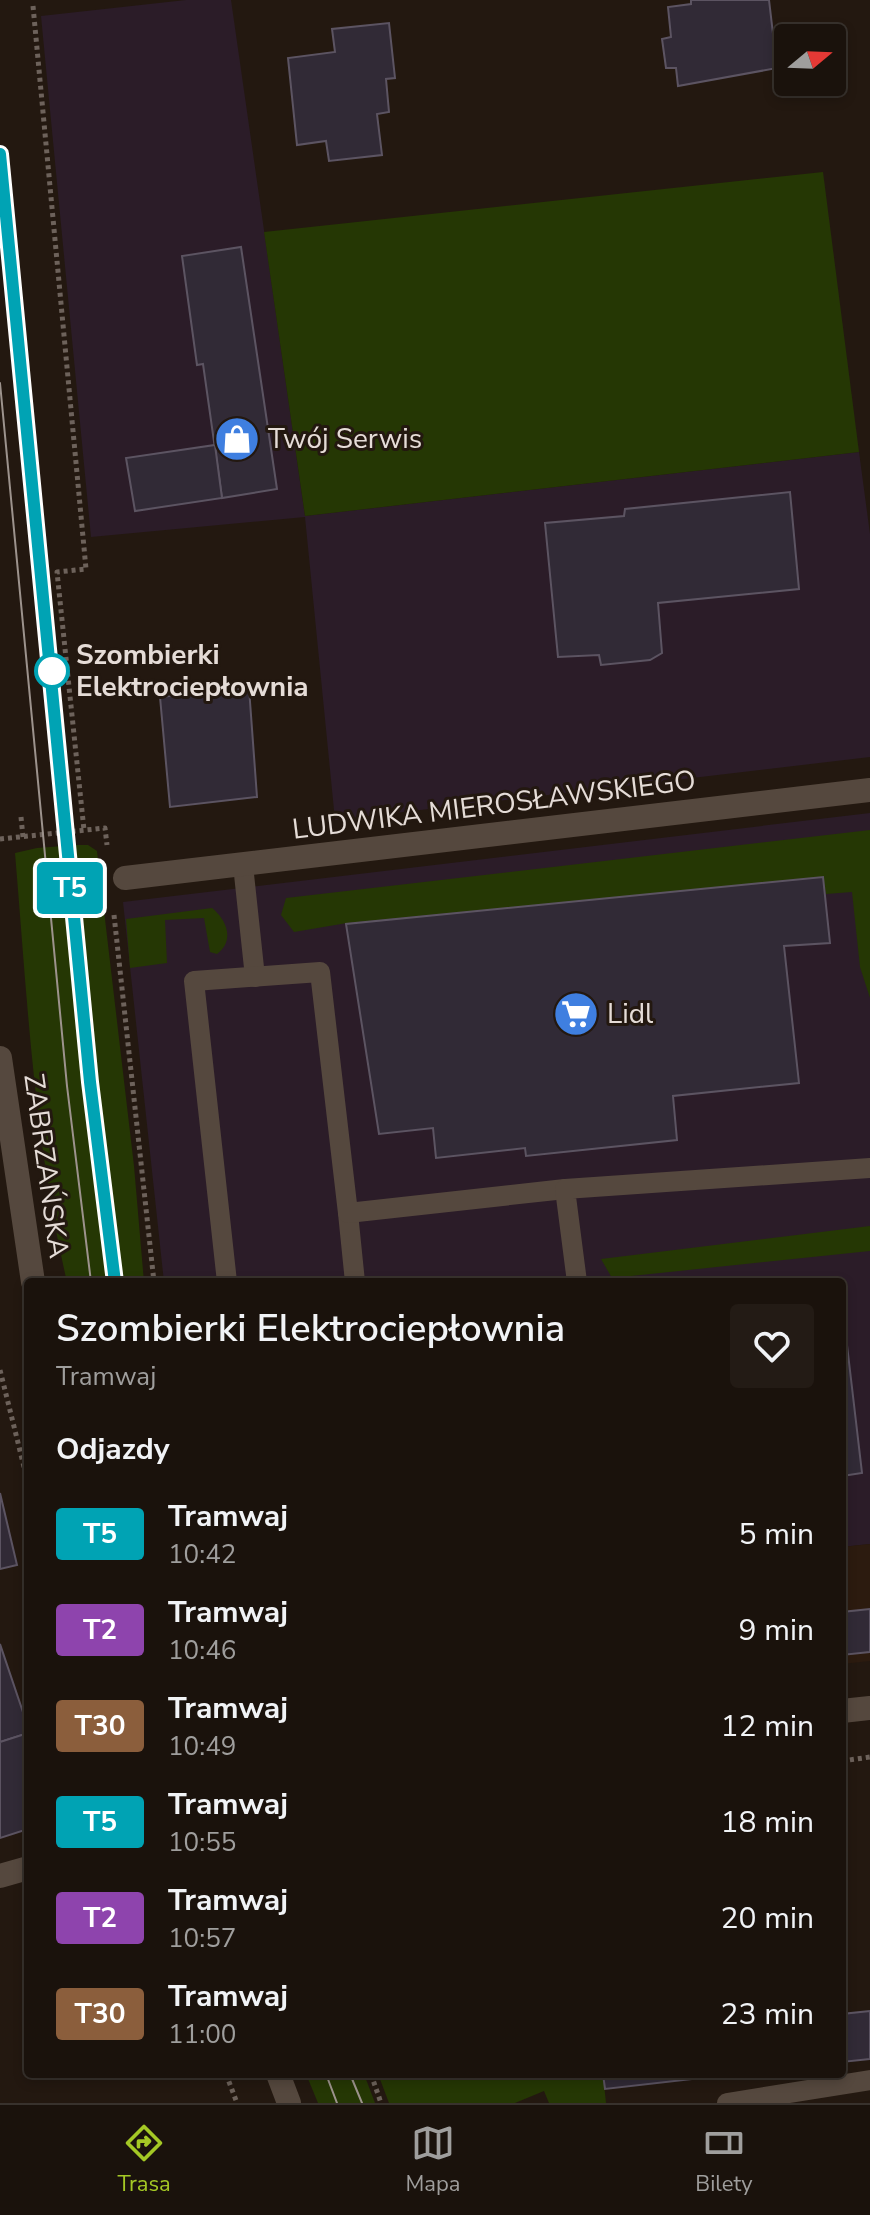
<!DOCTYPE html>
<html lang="pl">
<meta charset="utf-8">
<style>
:root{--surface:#1a120c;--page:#231b15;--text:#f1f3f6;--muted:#9f9e9d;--line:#38322d;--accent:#a4c825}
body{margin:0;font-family:"Nunito Sans",sans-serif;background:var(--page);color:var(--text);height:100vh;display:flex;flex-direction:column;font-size:30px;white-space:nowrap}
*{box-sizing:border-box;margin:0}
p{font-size:26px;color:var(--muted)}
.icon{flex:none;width:44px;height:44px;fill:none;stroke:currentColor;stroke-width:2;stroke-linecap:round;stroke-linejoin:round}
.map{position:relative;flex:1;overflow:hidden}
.sheet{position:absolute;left:24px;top:1278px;width:822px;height:800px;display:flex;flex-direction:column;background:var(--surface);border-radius:8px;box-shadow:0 4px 12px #0003,0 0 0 2px var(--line)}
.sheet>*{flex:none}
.badge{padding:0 16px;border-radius:6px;font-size:28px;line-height:52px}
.needle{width:52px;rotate:71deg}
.controls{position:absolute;left:774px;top:24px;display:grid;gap:16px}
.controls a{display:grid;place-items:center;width:72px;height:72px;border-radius:8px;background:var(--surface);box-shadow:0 4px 12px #0003,0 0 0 2px var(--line);font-size:40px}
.map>.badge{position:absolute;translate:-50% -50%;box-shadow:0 0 0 4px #fff}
h2{padding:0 32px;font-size:30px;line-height:72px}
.round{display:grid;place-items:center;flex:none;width:84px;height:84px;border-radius:8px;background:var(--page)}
.summary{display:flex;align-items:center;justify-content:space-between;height:136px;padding:0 32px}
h1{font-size:38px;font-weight:600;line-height:60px}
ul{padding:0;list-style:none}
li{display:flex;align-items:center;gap:24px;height:96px;padding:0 32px}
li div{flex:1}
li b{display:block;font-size:30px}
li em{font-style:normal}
li .badge{min-width:88px;font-weight:700;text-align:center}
.dock{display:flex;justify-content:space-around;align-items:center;height:112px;border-top:2px solid var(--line);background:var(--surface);font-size:22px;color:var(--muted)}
.dock a{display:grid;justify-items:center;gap:4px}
.dock .selected{color:var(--accent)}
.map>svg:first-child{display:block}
.commercial{fill:#2b1c28}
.built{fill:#2c1b0f}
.green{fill:#253704}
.building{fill:#312a36;stroke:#5c5462;stroke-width:2}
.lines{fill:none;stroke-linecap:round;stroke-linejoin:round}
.path{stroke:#6d625b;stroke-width:5;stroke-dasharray:4 4;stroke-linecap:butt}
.service{stroke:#55483e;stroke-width:20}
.minor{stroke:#55483e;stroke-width:24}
.tertiary{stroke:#55483e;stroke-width:24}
.tram{stroke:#9d938d;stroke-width:2}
.line-casing{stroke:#fff;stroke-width:18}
.line{stroke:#00a3b4;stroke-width:12}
.stop-dot{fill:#fff;stroke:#00a3b4;stroke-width:4}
.labels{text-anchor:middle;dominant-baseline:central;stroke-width:6;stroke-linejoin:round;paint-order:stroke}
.poi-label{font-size:28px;fill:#e5dcd7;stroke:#231810;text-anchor:start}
.stop-label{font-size:28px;font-weight:bold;fill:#e5dcd7;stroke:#231810;text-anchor:start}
.street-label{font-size:28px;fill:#e5dcd7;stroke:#231810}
</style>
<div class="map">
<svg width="870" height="2103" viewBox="0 0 870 2103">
<rect width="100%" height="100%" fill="#231810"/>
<!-- commercial -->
<g class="commercial">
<path d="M186 0H231L305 516 859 452 870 534V757L335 820 305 517 91 537 41 16Z"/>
<path d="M870 813V1544L842 1547V1282H164L123 902Z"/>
</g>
<!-- built -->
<path class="built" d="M870 1544V1661L842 1664V1547Z"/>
<!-- green -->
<g class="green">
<path d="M823 172 859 452 305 516 264 232Z"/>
<path d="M870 830V998L860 967 852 892 826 894 823 877 347 923 294 932 281 915 286 898Z"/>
<path d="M76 845H88L97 851 134 1166 144 1282H67C34 1142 27 996 15 853L37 848Z"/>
<path d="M212 908C227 920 235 941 217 954L210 952 204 918 165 920 167 963 130 968 126 919Z"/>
<path d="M870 1226V1251L612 1278 601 1259Z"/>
<path d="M306 2074H364L375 2103H318Z"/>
<path d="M378 2074H603L606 2103H549L544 2091 515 2103H389Z"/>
</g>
<!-- building -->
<g class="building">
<path d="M691 0H769L777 68 678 86 676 68H666L662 39 671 37 668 7 691 4Z"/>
<path d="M389 23 395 78 386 79 389 112 377 114 382 155 329 161 326 141 297 145 288 58 335 52 332 29Z"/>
<path d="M241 247 277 489 222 498 203 364 197 365 182 256Z"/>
<path d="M215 445 222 498 135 511 126 458Z"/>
<path d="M790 492 799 589 658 603 662 653 650 660 601 665 599 655 558 657 545 523 624 516 625 509Z"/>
<path d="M249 688 257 797 170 807 160 697Z"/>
<path d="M823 877 830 943 784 946 799 1083 673 1096 677 1140 526 1156 525 1148 436 1158 433 1128 379 1134 346 924Z"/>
<path d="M845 1328 862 1473 842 1476V1329Z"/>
<path d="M0 1493 17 1565 0 1569Z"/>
<path d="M870 1609V1652L842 1655V1612Z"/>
<path d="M0 1644 28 1727V1733L0 1742Z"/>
<path d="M28 1733V1829L0 1838V1742Z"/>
<path d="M870 2011V2059L842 2062V2014Z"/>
<path d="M603 2074H736L605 2089Z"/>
</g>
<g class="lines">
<!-- path -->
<g class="path">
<path d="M33 6 86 569 57 572 84 830"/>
<path d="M21 817 23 837"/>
<path d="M0 839 105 828 107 845"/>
<path d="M114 915 154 1282"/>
<path d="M0 1370 28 1483"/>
<path d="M842 1761 870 1757"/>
<path d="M226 2074 237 2103"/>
<path d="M371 2074 381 2103"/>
</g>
<!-- service -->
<g class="service">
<path d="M243 865 255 977"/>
<path d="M348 1213 355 1282"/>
<path d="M227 1282 194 981 320 972 348 1213 565 1189"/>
<path d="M577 1282 565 1189 870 1168"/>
<path d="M727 2103 870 2080"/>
</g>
<!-- minor -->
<g class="minor">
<path d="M125 878 870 790"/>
<path d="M842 1711 870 1708"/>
<path d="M0 1876 28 1868"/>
</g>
<!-- tertiary -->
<g class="tertiary">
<path d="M0 1058 33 1282"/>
<path d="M278 2074 289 2103"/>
</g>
<!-- tram -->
<g class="tram">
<path d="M0 154 52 671 90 1082 115 1282"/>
<path d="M0 383 67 1086 91 1282"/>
<path d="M326 2074 337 2103"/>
<path d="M350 2074 362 2103"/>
</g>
</g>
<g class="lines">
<!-- line casing -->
<g class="line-casing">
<path id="line" d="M0 154 90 1082 115 1282"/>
</g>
<!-- line -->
<use href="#line" class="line"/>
</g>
<!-- icons -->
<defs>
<g id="shop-disc" transform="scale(2.3)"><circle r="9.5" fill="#3f7fe0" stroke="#231810"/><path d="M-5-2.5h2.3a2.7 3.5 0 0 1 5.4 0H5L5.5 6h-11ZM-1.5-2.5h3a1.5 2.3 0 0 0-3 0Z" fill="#fff"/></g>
<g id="supermarket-disc" transform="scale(2.3)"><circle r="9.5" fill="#3f7fe0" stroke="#231810"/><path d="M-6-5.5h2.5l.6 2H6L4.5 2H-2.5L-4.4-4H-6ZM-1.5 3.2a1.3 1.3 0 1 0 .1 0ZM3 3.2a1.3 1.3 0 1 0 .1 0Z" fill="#fff"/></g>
</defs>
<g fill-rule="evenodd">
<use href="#shop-disc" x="237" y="439"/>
<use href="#supermarket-disc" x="576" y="1014"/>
</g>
<!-- markers -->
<circle class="stop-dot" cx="52" cy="671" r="16"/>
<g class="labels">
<!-- poi labels -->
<g class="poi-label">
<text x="268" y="439">Twój Serwis</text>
<text x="607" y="1014">Lidl</text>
</g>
<!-- stop labels -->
<g class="stop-label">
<text x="76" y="655">Szombierki<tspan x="76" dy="32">Elektrociepłownia</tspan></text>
</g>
<!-- street labels -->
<g class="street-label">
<text transform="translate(494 805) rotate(-7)">LUDWIKA MIEROSŁAWSKIEGO</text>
<text transform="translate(46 1166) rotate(82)">ZABRZAŃSKA</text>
</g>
</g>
</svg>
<div class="controls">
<a><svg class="needle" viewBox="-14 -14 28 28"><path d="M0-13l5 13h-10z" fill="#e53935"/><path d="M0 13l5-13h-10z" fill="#9f9e9d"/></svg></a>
</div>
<b class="badge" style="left:70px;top:888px;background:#00a3b4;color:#fff">T5</b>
<section class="sheet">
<div class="summary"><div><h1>Szombierki Elektrociepłownia</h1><p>Tramwaj</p></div><a class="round"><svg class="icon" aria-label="heart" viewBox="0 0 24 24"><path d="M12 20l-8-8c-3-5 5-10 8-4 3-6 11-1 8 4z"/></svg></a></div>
<h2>Odjazdy</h2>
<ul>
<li><span class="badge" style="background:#00a3b4;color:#fff">T5</span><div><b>Tramwaj</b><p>10:42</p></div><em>5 min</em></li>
<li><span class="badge" style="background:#8e44ad;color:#fff">T2</span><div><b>Tramwaj</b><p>10:46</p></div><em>9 min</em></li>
<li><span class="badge" style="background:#8b5e3c;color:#fff">T30</span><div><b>Tramwaj</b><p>10:49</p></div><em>12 min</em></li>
<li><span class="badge" style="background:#00a3b4;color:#fff">T5</span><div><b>Tramwaj</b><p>10:55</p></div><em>18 min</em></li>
<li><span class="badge" style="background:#8e44ad;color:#fff">T2</span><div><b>Tramwaj</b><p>10:57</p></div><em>20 min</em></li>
<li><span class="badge" style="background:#8b5e3c;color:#fff">T30</span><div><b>Tramwaj</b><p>11:00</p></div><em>23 min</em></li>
</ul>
</section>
</div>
<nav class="dock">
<a class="selected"><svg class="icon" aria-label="directions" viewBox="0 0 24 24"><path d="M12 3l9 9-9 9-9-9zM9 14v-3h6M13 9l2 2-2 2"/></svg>Trasa</a>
<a><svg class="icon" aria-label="map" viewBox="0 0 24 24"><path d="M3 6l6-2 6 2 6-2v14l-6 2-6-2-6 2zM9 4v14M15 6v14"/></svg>Mapa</a>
<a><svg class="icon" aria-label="tickets" viewBox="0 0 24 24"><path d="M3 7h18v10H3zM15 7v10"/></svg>Bilety</a>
</nav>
